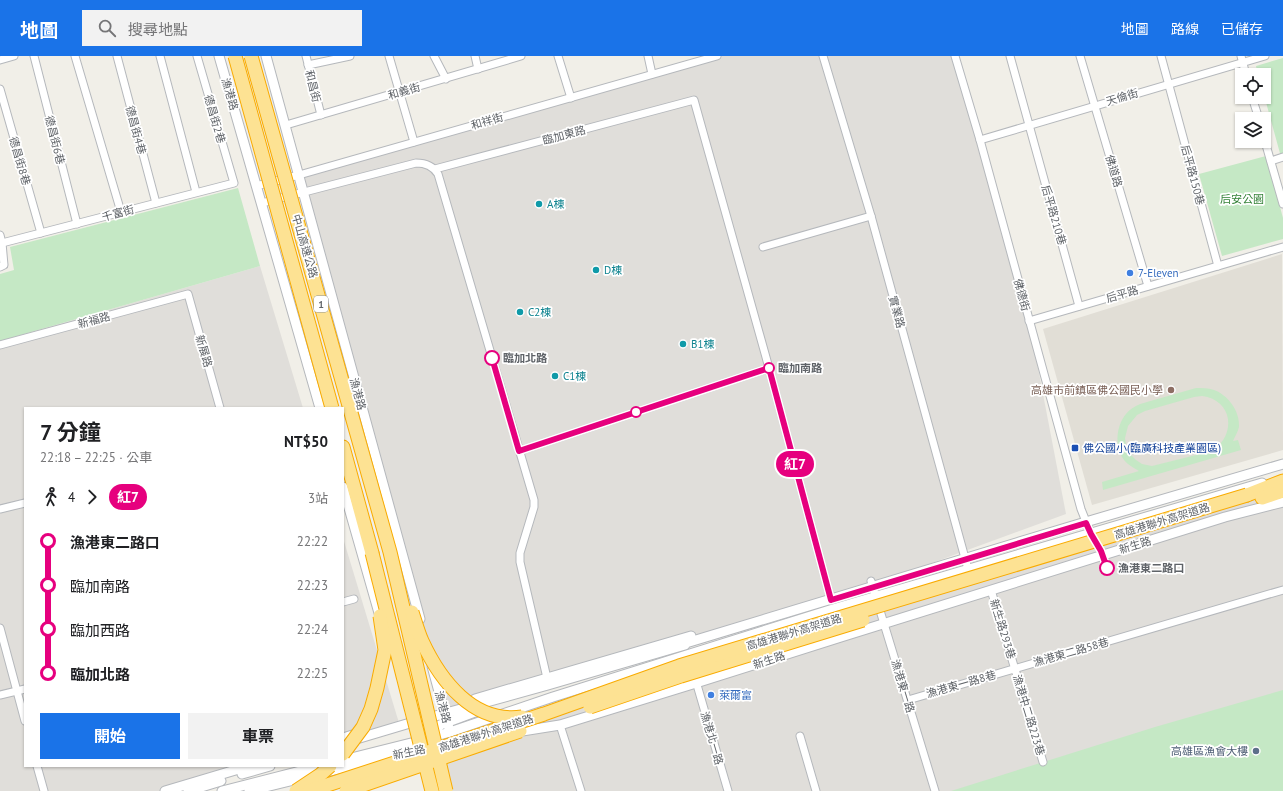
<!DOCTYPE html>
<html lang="zh-TW">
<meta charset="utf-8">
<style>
:root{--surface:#fff;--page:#f2f2f2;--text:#202124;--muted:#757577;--accent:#1a73e8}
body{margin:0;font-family:"PT Sans","Noto Sans TC",sans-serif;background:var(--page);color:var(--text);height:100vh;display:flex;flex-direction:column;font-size:15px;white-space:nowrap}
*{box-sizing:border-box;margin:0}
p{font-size:13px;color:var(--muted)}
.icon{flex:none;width:22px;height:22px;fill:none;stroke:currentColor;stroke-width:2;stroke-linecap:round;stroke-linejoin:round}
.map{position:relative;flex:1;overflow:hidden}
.sheet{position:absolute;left:24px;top:351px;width:320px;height:360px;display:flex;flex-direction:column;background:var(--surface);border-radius:0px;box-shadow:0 1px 3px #0004}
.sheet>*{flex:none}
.badge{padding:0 8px;border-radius:13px;font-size:14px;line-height:26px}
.buttons{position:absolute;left:1235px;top:12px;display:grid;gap:8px}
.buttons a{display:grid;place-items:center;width:36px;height:36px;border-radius:0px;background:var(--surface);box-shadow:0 1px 3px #0004;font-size:20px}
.map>.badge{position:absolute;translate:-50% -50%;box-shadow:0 0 0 2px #fff}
.legs{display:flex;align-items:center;gap:6px;height:44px;padding:0 16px;font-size:13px}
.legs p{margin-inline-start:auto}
.headline{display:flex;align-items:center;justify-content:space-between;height:68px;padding:0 16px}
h1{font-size:22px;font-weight:700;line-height:30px}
.cta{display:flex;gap:8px;margin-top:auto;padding:8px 16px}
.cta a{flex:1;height:46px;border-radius:0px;background:var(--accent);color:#fff;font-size:16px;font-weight:700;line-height:46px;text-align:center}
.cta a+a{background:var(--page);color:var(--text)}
ul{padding:0 16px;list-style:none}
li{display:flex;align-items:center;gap:14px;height:44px;font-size:15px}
li i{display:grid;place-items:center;width:6px;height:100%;margin:0 5px;background:currentColor}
li i::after{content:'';width:10px;height:10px;margin:-5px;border:3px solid;border-radius:50%;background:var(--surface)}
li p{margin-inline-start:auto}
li:first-child i{background:linear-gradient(#0000 50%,currentColor 0)}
li:last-child i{background:linear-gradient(currentColor 50%,#0000 0)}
header{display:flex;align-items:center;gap:24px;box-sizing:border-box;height:56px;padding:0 20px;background:var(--accent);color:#fff}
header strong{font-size:19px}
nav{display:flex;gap:22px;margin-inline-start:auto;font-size:14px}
.search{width:280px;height:36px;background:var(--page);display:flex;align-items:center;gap:10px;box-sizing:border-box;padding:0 14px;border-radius:0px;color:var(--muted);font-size:15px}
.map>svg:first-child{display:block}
.industrial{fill:#e0deda}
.education{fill:#e1ded6}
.green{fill:#c5e8c5;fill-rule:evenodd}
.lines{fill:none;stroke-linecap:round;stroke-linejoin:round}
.minor-casing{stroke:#b5b8bc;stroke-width:9}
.tertiary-casing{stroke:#b5b8bc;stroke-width:11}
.motorway-casing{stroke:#f9ab00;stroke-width:15}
.minor{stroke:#fff;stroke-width:7}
.tertiary{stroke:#fff;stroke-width:9}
.motorway{stroke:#fde293;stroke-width:13}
.motorway-bridge-casing{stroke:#f9ab00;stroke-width:15;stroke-linecap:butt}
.motorway-bridge{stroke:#fde293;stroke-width:13}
.line-1-casing{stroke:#fff;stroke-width:9}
.line-1{stroke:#e6007e;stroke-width:6}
.culture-dot{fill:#0f9aa8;stroke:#fff;stroke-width:1.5}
.shop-dot{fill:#3f7fe0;stroke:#fff;stroke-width:1.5}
.stop-1-dot{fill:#fff;stroke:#e6007e;stroke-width:2}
.education-dot{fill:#8d6e63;stroke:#fff;stroke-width:1.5}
.transit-dot{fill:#1a4fb4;stroke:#fff;stroke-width:1.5}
.service-dot{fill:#5c6f8a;stroke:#fff;stroke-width:1.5}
.labels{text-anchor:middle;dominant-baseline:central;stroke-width:3.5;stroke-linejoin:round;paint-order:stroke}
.shield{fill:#fff;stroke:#8f9295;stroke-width:1}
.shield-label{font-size:10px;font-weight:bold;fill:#5f6368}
.street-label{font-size:11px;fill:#5f6368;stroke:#fff}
.park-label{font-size:11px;fill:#348238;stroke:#fff}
.culture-label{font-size:11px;fill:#0d838f;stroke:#fff;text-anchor:start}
.shop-label{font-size:11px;fill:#366cbe;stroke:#fff;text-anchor:start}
.stop-label{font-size:11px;font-weight:bold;fill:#5f6368;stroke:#fff;text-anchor:start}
.education-label{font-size:11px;fill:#785e54;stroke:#fff;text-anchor:end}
.transit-label{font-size:11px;fill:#164399;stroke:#fff;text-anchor:start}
.service-label{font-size:11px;fill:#4e5e75;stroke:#fff;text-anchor:end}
</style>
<header>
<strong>地圖</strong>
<div class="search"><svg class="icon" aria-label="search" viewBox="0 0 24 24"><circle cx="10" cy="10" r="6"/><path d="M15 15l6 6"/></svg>搜尋地點</div>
<nav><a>地圖</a><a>路線</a><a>已儲存</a></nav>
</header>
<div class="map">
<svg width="1283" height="735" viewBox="0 0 1283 735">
<rect width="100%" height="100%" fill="#f1efe8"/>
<!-- industrial -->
<g class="industrial">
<path d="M717 0H955L1029 265 1066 458 831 544 445 657 299 119Z"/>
<path d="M260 210 303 352H25V710H252L167 735H0V285Z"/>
<path d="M1283 432V735H446L436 693Z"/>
<path d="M343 482 399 667 343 683Z"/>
</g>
<!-- education -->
<path class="education" d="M1282 198 1283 394 1092 449 1043 273Z"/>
<!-- green -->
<g class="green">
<path d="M1283 2V100L1281 101 1264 39V19H1258L1256 10Z"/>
<path d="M1266 100 1283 162V183L1222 200 1199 118Z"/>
<path d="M238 132 260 210 0 285V218L14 214 10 191Z"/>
<path d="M1196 332C1202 332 1208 332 1214 334 1228 339 1240 355 1239 371 1238 376 1235 380 1233 385L1238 384 1241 394 1103 434 1102 426 1139 415C1134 412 1128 409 1124 404 1112 388 1117 359 1136 350 1141 347 1148 346 1154 344 1168 340 1182 336 1196 332ZM1202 340C1233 344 1237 379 1212 395L1152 410 1142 408 1136 404 1132 400 1126 389 1125 382 1128 370 1137 359 1145 355 1194 341Z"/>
<path d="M1283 634V735H951L1155 671Z"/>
</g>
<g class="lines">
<!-- minor casing -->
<g class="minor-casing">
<g id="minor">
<path d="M34 0 77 168"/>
<path d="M75 0 121 156"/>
<path d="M117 0 156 147"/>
<path d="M160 0 196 136"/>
<path d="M306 0 321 59"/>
<path d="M389 0 414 86"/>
<path d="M434 0 446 23"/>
<path d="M475 0 478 13"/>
<path d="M558 0 571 42"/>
<path d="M648 0 652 18"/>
<path d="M823 0 871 160 968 513"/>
<path d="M955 0 980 84 1081 453 1091 478"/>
<path d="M1010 0 1079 250"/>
<path d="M1080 0 1148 230"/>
<path d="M1161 0 1218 210"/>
<path d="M1241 0 1246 19"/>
<path d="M0 4 14 0"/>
<path d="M308 9 350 0"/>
<path d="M0 33 41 177"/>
<path d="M1252 41 1259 63"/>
<path d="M286 69 521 0"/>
<path d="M1264 82 1283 148"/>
<path d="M980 84 1265 0"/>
<path d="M1271 105 1283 101"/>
<path d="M435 113 694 44 769 312 831 544"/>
<path d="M256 130 299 119 717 0"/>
<path d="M262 147 416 107C426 107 433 110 438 118L534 444V451L520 497V506L547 622"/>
<path d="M0 179 2 187 4 209 0 211"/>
<path d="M2 187 234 127 197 0"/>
<path d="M763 191 871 160"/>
<path d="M1029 265 1283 191"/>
<path d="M0 289 188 238 220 352"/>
<path d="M519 395 769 312"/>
<path d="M0 453 25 447"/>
<path d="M871 525 935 735"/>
<path d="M991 534 1043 706"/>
<path d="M343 546 354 543"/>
<path d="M0 572 25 665"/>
<path d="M695 622 728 735"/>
<path d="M0 639 25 633"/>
<path d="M908 644 1283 534"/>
<path d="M560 669 581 735"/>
<path d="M800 680 816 735"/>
<path d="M37 710 44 735"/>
</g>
</g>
<!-- tertiary casing -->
<g class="tertiary-casing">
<g id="tertiary">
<path d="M219 0 320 352"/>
<path d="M266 0 420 563"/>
<path d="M343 431 381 564"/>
<path d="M432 610 450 676"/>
<path d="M475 643 691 580"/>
<path d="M516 676 560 669 696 627 841 581 1225 461 1283 446"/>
<path d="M436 681 437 674 440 669 483 653"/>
<path d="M343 682 359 677"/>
<path d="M353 684 410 667 548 629 685 589 686 587 1079 468 1283 408"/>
<path d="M343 704 415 686 450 676 553 641 833 553 1262 427"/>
<path d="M242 718 270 710"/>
<path d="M165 735 249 710"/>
<path d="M188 735 221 725"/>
<path d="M222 735 320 710"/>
<path d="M249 735 420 693"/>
</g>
</g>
<!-- motorway casing -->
<g class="motorway-casing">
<g id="motorway">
<path d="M343 391 372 497"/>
<path d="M1247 439 1283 425"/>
<path d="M1262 442 1283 435"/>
</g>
</g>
<!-- minor -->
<use href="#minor" class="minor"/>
<!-- tertiary -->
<use href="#tertiary" class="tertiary"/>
<!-- motorway -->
<use href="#motorway" class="motorway"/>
<!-- motorway-bridge casing -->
<g class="motorway-bridge-casing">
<g id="motorway-bridge">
<path d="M235 0 332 352"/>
<path d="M251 0 390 496 446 735"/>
<path d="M372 497 432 735"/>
<path d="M412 556C415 565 418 576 422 585 440 624 473 668 522 661"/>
<path d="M590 651 681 620 863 564"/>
<path d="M343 698 363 671 371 653 377 632 385 594 380 560"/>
<path d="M296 735 320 719 330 710"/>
<path d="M309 735 544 658 679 610 1247 439"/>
<path d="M346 735 520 675"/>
</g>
</g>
<!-- motorway-bridge -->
<use href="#motorway-bridge" class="motorway-bridge"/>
</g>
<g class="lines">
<!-- line-1 casing -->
<g class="line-1-casing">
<path id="line-1" d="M492 302 519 395 769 312 831 544 1086 467 1091 478 1101 495 1107 512"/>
</g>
<!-- line-1 -->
<use href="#line-1" class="line-1"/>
</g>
<!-- markers -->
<g class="culture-dot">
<circle cx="539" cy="148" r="4"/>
<circle cx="596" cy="214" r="4"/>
<circle cx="520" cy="256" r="4"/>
<circle cx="683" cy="288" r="4"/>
<circle cx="555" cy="320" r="4"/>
</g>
<g class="shop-dot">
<circle cx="1130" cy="217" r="4"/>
<circle cx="711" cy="639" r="4"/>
</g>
<g class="stop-1-dot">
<circle cx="492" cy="302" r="7"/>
<circle cx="769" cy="312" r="5"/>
<circle cx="636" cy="356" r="5"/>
<circle cx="1107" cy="512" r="7"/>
</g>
<circle class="education-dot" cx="1171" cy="334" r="4"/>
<rect class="transit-dot" x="1071" y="388" width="8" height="8" rx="2"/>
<circle class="service-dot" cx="1256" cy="695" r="4"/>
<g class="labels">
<!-- shield labels -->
<rect class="shield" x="314" y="240" width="14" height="16" rx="3"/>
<g class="shield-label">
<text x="321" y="248">1</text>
</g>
<!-- street labels -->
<g class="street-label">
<text transform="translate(313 30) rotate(76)">和昌街</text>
<text transform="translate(404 35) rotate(-16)">和義街</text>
<text transform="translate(230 38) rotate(74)">漁港路</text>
<text transform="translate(1122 41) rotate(-16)">天倫街</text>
<text transform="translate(215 63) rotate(74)">德昌街2巷</text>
<text transform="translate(487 65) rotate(-16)">和祥街</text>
<text transform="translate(136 74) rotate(75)">德昌街4巷</text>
<text transform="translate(564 79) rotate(-15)">臨加東路</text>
<text transform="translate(55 84) rotate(76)">德昌街6巷</text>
<text transform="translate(20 105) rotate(74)">德昌街8巷</text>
<text transform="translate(1114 115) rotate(74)">佛道路</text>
<text transform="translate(1193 119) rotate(75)">后平路150巷</text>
<text transform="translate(118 157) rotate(-15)">千富街</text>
<text transform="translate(1054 159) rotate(74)">后平路210巷</text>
<text transform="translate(305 190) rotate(74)">中山高速公路</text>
<text transform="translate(1122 238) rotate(-16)">后平路</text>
<text transform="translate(1022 239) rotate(75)">佛德街</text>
<text transform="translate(897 256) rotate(75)">實業路</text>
<text transform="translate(94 264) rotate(-15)">新福路</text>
<text transform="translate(204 295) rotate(74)">新展路</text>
<text transform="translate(358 338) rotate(75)">漁港路</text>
<text transform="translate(1162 465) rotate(-17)">高雄港聯外高架道路</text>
<text transform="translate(1135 489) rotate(-17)">新生路</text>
<text transform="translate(1003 573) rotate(73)">新生路293巷</text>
<text transform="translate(794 576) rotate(-17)">高雄港聯外高架道路</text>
<text transform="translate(1071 596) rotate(-16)">漁港東二路58巷</text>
<text transform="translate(769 604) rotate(-18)">新生路</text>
<text transform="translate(961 628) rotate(-16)">漁港東一路8巷</text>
<text transform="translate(903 630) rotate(73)">漁港東一路</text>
<text transform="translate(443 651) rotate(75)">漁港路</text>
<text transform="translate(1029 659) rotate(73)">漁港中二路223巷</text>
<text transform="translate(486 677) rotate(-18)">高雄港聯外高架道路</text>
<text transform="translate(712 682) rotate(74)">漁港北一路</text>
<text transform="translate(409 696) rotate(-12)">新生路</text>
</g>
<!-- park labels -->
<g class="park-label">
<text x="1242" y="143">后安公園</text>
</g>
<!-- culture labels -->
<g class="culture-label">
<text x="547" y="148">A棟</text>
<text x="604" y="214">D棟</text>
<text x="528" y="256">C2棟</text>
<text x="691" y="288">B1棟</text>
<text x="563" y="320">C1棟</text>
</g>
<!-- shop labels -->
<g class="shop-label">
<text x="1138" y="217">7-Eleven</text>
<text x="719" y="639">萊爾富</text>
</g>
<!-- stop labels -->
<g class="stop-label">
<text x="503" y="302">臨加北路</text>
<text x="778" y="312">臨加南路</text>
<text x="1118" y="512">漁港東二路口</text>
</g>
<!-- education labels -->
<g class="education-label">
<text x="1163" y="334">高雄市前鎮區佛公國民小學</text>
</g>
<!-- transit labels -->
<g class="transit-label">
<text x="1083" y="392">佛公國小(臨廣科技產業園區)</text>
</g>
<!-- service labels -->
<g class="service-label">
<text x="1248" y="695">高雄區漁會大樓</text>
</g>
</g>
</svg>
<div class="buttons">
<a><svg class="icon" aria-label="locate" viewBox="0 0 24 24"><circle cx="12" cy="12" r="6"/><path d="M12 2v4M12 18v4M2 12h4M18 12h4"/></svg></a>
<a><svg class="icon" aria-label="layers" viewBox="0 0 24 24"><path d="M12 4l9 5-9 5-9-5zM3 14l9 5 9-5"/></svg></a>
</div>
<b class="badge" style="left:795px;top:408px;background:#e6007e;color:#fff">紅7</b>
<section class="sheet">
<div class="headline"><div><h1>7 分鐘</h1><p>22:18 – 22:25 · 公車</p></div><b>NT$50</b></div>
<div class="legs"><svg class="icon" aria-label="walk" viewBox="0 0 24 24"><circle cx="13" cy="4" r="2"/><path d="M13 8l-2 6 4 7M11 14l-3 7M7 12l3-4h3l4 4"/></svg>4<svg class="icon" aria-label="forward" viewBox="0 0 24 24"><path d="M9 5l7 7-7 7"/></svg><b class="badge" style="background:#e6007e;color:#fff">紅7</b><p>3站</p></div>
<ul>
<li><i style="color:#e6007e"></i><b>漁港東二路口</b><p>22:22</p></li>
<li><i style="color:#e6007e"></i><span>臨加南路</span><p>22:23</p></li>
<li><i style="color:#e6007e"></i><span>臨加西路</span><p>22:24</p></li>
<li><i style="color:#e6007e"></i><b>臨加北路</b><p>22:25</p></li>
</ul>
<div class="cta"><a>開始</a><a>車票</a></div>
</section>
</div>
